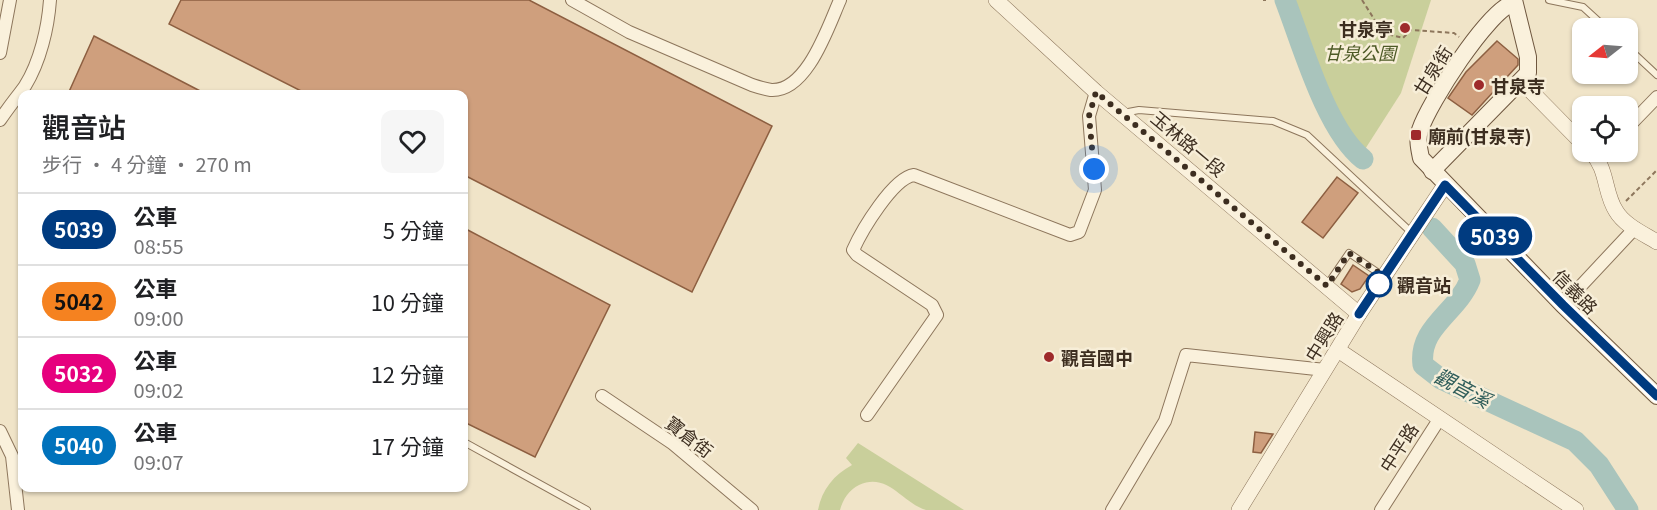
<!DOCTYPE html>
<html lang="zh-TW">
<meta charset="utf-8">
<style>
:root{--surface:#fff;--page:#f6f6f6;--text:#202124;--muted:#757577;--line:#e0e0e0}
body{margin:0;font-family:Georgia,"Noto Sans TC",serif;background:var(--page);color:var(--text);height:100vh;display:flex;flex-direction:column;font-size:22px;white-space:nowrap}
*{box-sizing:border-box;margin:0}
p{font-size:20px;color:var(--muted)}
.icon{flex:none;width:33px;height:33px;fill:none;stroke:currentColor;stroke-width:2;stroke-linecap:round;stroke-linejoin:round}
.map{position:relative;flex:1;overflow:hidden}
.side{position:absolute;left:18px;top:90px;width:450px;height:402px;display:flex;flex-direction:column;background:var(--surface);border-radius:12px;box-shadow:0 2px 4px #0004}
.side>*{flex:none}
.badge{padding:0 12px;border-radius:20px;font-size:21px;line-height:39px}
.needle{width:39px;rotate:253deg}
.tools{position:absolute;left:1572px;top:18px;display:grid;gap:12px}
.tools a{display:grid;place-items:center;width:66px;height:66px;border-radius:12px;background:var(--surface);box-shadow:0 2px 4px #0004;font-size:30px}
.you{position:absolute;width:30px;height:30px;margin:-15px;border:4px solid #fff;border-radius:50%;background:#1a73e8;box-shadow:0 0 0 9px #1a73e833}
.map>.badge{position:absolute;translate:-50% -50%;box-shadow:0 0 0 3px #fff}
.round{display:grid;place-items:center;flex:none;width:63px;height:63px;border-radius:12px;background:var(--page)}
.summary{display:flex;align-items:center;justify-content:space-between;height:102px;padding:0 24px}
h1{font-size:28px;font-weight:600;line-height:45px}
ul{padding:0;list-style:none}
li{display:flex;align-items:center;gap:18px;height:72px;padding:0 24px;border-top:2px solid var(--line)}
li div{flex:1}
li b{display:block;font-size:22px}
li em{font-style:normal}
li .badge{min-width:66px;font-weight:700;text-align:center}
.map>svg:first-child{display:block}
.green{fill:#c9cf9b}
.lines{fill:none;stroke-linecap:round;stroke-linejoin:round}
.river{stroke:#a9c4bc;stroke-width:21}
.building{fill:#cf9f7d;stroke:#8d5f41;stroke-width:1.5}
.service-casing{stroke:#8d765c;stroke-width:8}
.minor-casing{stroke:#8d765c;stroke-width:14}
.tertiary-casing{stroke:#8d765c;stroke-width:16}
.secondary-casing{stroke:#6f573f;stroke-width:18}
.path{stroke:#8d765c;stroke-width:2;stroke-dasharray:4.5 3;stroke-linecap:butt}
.service{stroke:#faf1dc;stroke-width:6}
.minor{stroke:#faf1dc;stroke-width:12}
.tertiary{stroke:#faf1dc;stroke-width:15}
.secondary{stroke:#faf1dc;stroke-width:16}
.line-casing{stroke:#fff;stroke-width:14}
.line{stroke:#003b80;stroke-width:9}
.walk{stroke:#3d2e20;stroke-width:6;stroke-dasharray:0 10.8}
.poi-dot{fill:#9e2a2b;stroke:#f7eed8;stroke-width:2}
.stop-dot{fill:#fff;stroke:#003b80;stroke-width:3}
.labels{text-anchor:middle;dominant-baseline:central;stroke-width:5;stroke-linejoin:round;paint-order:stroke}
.poi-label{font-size:18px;font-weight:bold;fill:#3d2e20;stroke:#f7eed8;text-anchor:start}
.park-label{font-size:18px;font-style:italic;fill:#4d5a26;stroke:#f7eed8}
.street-label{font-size:18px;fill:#3d2e20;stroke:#f7eed8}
.stop-label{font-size:18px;font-weight:bold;fill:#3d2e20;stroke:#f7eed8;text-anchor:start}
.water-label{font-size:20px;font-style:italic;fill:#2f5d5a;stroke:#f7eed8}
</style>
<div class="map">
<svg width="1657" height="510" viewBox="0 0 1657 510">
<rect width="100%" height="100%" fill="#f0e4c8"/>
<!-- green -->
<g class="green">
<path d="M1285 0H1431L1401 93 1360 157 1324 105Z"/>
<path d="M858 443 964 510C953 510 937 510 926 510 902 503 888 472 859 485 849 490 843 499 840 510H818C822 489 834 475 852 465L846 458Z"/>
</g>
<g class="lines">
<!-- river -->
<g class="river">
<path d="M1285 0C1302 44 1326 130 1363 159"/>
<path d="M1432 228 1465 264 1470 280C1457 313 1418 327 1423 365L1441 379 1575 441 1599 465 1628 510"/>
</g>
</g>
<!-- building -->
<g class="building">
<path d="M181 0H529L772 126 692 292 464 175V94H307L169 24Z"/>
<path d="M94 36 206 94H68Z"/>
<path d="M1497 41 1518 59V65L1472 115 1448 98 1466 72Z"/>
<path d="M1337 177 1358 193 1323 238 1302 222Z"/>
<path d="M464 228 610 305 535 457 464 422Z"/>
<path d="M1353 265 1369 276 1360 289 1352 292 1341 284Z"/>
<path d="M1255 432 1273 434 1261 453 1253 452Z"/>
</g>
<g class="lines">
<!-- service casing -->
<g class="service-casing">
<g id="service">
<path d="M1549 0 1583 7 1606 28"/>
<path d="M1628 48 1657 75"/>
<path d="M1123 113 1139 110 1273 121 1307 135 1412 233"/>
<path d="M1327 285 1349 253 1383 276"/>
<path d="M464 442 587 510"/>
</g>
</g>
<!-- minor casing -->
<g class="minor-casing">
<g id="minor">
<path d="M572 0 629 32 752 85C758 87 765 89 771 90 807 92 828 27 840 0"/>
<path d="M0 53 10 0"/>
<path d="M0 120C8 108 17 97 25 86 40 62 48 28 50 0"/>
<path d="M1628 127 1657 97"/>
<path d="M1563 305 1635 228"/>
<path d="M602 396 672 443 752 510"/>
<path d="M867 415 937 315 932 305 857 255 853 250C862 230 893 178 914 175L1070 235 1079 232 1095 190 1089 116 1096 92"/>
<path d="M0 431 12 456 18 510"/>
<path d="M1112 510 1165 421 1186 355 1325 370"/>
<path d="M1381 510 1440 418"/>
</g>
</g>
<!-- tertiary casing -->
<g class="tertiary-casing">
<g id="tertiary">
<path d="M996 0 1096 92 1359 314"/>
<path d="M1521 81 1582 143"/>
<path d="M1591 152C1608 169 1604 193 1616 211 1624 225 1644 234 1657 242"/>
<path d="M1338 350 1576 510"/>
<path d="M1239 510 1359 314 1445 185"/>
</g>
</g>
<!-- secondary casing -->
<g class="secondary-casing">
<g id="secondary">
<path d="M1513 3C1487 12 1429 103 1420 130 1417 140 1419 148 1421 158L1563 305 1657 396"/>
<path d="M1432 171 1528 73V57L1514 0"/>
</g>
</g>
<!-- path -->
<g class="path">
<path d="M1263 0H1266"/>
<path d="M1362 0 1383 33 1403 38 1411 30 1454 33 1459 37"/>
<path d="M1626 201 1657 170"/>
</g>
<!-- service -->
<use href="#service" class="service"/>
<!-- minor -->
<use href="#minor" class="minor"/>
<!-- tertiary -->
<use href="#tertiary" class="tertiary"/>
<!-- secondary -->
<use href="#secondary" class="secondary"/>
</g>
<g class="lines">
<!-- line casing -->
<g class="line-casing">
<path id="line" d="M1359 314 1445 185 1563 305 1657 396"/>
</g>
<!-- line -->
<use href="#line" class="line"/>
<!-- walk -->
<path class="walk" d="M1094 169 1089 116 1096 92 1327 286 1349 253 1384 276 1379 284"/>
</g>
<!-- markers -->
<g class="poi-dot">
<circle cx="1405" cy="28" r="6"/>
<circle cx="1479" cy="85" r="6"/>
<rect x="1410" y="129" width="12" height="12" rx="3"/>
<circle cx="1049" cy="357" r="6"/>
</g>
<circle class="stop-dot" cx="1379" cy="284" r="12"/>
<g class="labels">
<!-- poi labels -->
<g class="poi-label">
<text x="1393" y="28" text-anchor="end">甘泉亭</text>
<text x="1491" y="85">甘泉寺</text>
<text x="1428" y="135">廟前(甘泉寺)</text>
<text x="1061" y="357">觀音國中</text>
</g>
<!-- park labels -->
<g class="park-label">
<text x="1360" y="52">甘泉公園</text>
</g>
<!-- street labels -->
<g class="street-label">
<text transform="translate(1432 70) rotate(-58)">甘泉街</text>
<text transform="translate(1189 143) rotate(40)">玉林路一段</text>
<text transform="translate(1576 291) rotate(45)">信義路</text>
<text transform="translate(1323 336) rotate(-58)">中興路</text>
<text transform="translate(690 436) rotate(38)">寶倉街</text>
<text transform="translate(1398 447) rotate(-57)">中平路</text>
</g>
<!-- stop labels -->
<g class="stop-label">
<text x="1397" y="284">觀音站</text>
</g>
<!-- water labels -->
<g class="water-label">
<text transform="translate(1463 387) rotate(28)">觀音溪</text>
</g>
</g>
</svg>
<div class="tools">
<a><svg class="needle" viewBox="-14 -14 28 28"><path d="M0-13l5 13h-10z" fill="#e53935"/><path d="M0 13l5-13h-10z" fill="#757577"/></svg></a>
<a><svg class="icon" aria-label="locate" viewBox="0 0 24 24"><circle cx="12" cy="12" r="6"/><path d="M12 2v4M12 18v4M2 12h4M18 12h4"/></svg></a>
</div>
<div class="you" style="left:1094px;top:169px"></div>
<b class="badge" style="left:1495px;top:236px;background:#003b80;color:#fff">5039</b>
<section class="side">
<div class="summary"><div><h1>觀音站</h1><p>步行 · 4 分鐘 · 270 m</p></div><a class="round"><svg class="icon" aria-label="heart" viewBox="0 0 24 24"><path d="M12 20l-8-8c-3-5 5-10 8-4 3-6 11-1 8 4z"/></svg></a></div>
<ul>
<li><span class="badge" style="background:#003b80;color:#fff">5039</span><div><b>公車</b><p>08:55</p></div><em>5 分鐘</em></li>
<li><span class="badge" style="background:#f58220;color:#111">5042</span><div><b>公車</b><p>09:00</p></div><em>10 分鐘</em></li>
<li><span class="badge" style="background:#e6007e;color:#fff">5032</span><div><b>公車</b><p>09:02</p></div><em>12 分鐘</em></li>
<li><span class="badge" style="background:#0072bc;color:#fff">5040</span><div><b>公車</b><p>09:07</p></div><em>17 分鐘</em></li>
</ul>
</section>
</div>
